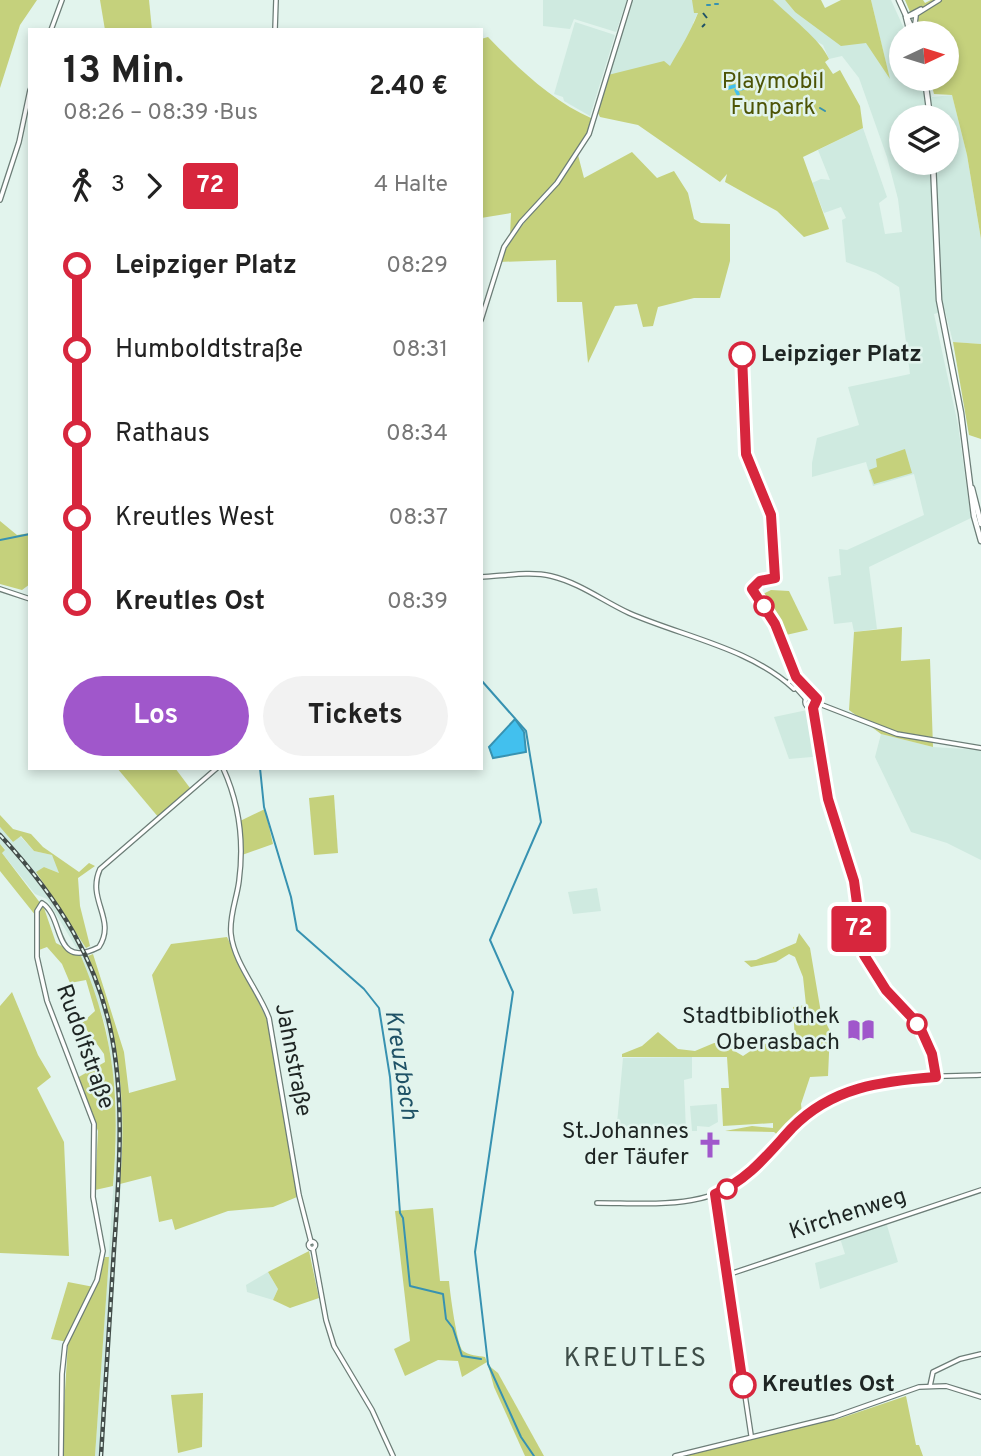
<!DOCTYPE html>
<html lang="de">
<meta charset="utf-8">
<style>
:root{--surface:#fff;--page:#f2f2f2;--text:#222;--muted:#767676;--accent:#a057cb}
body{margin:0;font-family:Overpass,sans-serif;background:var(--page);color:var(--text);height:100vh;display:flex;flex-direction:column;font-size:26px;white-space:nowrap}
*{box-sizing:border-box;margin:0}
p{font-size:23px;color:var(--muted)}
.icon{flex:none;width:38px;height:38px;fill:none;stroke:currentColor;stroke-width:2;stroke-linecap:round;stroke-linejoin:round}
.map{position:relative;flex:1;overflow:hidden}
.side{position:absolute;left:28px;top:28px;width:455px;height:742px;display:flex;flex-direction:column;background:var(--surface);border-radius:0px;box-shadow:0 4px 10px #0003}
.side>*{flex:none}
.badge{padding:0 14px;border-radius:5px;font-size:24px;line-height:46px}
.needle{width:46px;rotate:86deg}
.fabs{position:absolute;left:889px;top:21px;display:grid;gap:14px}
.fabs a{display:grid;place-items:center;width:70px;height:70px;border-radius:50%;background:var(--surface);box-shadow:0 4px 10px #0003;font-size:35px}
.map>.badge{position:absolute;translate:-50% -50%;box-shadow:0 0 0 4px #fff}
.legs{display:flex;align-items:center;gap:10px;height:77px;padding:0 35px;font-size:23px}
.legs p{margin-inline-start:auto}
.summary{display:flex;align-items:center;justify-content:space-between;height:119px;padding:0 35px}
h1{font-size:38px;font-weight:700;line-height:52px}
.primary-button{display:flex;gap:14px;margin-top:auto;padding:14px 35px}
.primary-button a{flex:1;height:80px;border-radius:42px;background:var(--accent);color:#fff;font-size:28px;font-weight:700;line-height:80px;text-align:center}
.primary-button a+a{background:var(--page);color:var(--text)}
ul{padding:0 35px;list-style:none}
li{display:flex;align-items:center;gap:24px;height:84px;font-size:26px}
li i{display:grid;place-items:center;width:10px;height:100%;margin:0 9px;background:currentColor}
li i::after{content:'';width:18px;height:18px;margin:-9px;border:5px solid;border-radius:50%;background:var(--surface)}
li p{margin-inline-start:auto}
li:first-child i{background:linear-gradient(#0000 50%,currentColor 0)}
li:last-child i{background:linear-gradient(currentColor 50%,#0000 0)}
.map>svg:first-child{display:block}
.built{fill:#cfeae0;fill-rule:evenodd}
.green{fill:#c5d17c}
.water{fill:#42c0ee;stroke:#3792b1;stroke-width:2}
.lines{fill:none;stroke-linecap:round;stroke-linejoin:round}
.stream{stroke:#3792b1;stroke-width:2}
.canal{stroke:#42c0ee;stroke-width:3.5}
.ferry{stroke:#1f5266;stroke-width:2;stroke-dasharray:9 7;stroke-linecap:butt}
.tertiary-casing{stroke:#6c7d77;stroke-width:6}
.secondary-casing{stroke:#6c7d77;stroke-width:7}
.tertiary{stroke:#fff;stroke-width:3.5}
.secondary{stroke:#fff;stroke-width:4.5}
.rail-casing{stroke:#434c49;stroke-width:4.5}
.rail{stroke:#e2f4ed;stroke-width:2;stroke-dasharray:5;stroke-linecap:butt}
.line-1-casing{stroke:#fff;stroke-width:16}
.line-1{stroke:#d7263d;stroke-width:10}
.stop-1-dot{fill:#fff;stroke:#d7263d;stroke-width:3.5}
.labels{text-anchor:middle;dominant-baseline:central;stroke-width:5;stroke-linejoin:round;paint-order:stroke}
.park-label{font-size:23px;fill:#4d5406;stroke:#e2f4ed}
.stop-label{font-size:23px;font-weight:bold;fill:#1e2523;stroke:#e2f4ed;text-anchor:start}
.poi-label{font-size:23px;fill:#1e2523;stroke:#e2f4ed;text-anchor:end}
.street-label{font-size:23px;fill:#1e2523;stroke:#e2f4ed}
.water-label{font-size:24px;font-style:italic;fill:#1f5266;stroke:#e2f4ed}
.quarter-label{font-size:26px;letter-spacing:2px;fill:#3e4d48;stroke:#e2f4ed}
</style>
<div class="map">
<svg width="981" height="1456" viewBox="0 0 981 1456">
<rect width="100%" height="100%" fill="#e2f4ed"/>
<!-- built -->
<g class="built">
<path d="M543 0H627L616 32 574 19 570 29 543 26Z"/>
<path d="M632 0H692L698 13 693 23V32L670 67 608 75Z"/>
<path d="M773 0H785L795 12 866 42 889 76 871 0H891L906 33H901V79H924L932 97 952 95 967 155 981 239V344L953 342 945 311 934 314 958 425 971 518 869 567 877 629 854 632 852 622 834 624 828 577 841 575 839 549 847 550 924 515 914 474 873 486 866 462 812 477V463L817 438 859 425 848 387 910 374 899 287 876 273 846 262 842 220 846 218 841 207 824 213 812 183 821 179 830 180 818 150 863 128 887 197 879 203 885 234 902 232 898 199 887 157 859 78 842 56 829 59 823 45 812 39ZM901 117H947V163H901Z"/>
<path d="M575 22 615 35 590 116 564 101 563 97 554 94Z"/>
<path d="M812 709 823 756 789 759 774 717Z"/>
<path d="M881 734 933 747 981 750V860L947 843 911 832 875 757Z"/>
<path d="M0 827 13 842 20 836 34 851 52 855 60 870 59 873 44 867 36 873 86 948 77 949 47 899 35 894 2 853 5 849 0 844Z"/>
<path d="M597 888 601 911 573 914 568 892Z"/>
<path d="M81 956H88L102 987 120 1064 123 1100V1152L103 1456H95L116 1148V1096L106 1027Z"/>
<path d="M692 1057V1078L684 1080 686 1132 616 1134 623 1058Z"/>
<path d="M717 1104 718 1122 709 1127 697 1126V1131H692L690 1106Z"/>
<path d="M886 1222 898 1262 820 1289 815 1263 845 1254 840 1238Z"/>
<path d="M268 1272 278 1289 273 1300 247 1292 246 1285Z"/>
</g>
<!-- green -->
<g class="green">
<path d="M0 0H37L20 25 0 88Z"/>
<path d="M100 0H149L152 30H105Z"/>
<path d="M692 0H773C789 16 821 40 829 59L825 62 833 74 840 70 860 106 863 128 803 157 829 229 804 237 777 211 725 182 727 174 720 182 638 125 600 117 598 113 608 75 664 61 670 66C681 47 690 33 698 13H694Z"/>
<path d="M785 0H821L825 8 841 0H871L890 79 866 43 841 46 795 12Z"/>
<path d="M905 0H923L925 3 931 0H981V239L967 155 952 95 934 94 930 79H947V33H919Z"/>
<path d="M488 37C519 69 552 101 593 119 576 164 540 200 510 236L511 213 481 218V39Z"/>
<path d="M632 152 657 178 674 171 688 193 694 219 701 223 730 224V261L720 298H694L658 307 653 326 643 327 637 304 615 306 588 363 582 302H557L556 260 499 262C519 222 553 192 578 155L584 178Z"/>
<path d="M953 342 981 344V439L969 435Z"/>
<path d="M905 449 912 473 874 484 869 470 877 467 876 459Z"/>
<path d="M0 521 17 535 30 533V584L22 590 0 584Z"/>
<path d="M771 590 789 591 808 630 786 635 761 595Z"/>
<path d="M902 627 901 661 930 659 933 747 881 734 849 710 854 632Z"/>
<path d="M117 768H175L193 792 159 818Z"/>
<path d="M334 795 338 853 314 855 309 798Z"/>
<path d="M265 809 273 844 242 855 240 821Z"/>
<path d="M0 815 13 829 31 834 43 847 79 872 89 863 95 866 78 878 80 906 90 946 86 948 36 872 44 867 59 873 52 855 34 851 21 836 13 842 0 827Z"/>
<path d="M0 844 5 850 2 853 44 908 56 943 81 956C115 1038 120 1098 113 1186L95 1190 98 1131 77 1078 105 1062 104 1054 82 1023 95 1011 86 980 70 983 62 964 47 947 39 950 40 921 0 871Z"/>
<path d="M799 933 810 948 821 1013 830 1031 828 1076 810 1077 801 1104 802 1114 779 1136 774 1132 725 1131 752 1126 773 1128V1123L723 1126 721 1088H729L727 1057H622V1054L642 1046 658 1032 678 1049 695 1051 714 1043 723 1044 743 1056 761 1044 790 1043 795 1040 793 1007 806 1005 803 977 795 957 789 954 776 962 751 967 744 961 756 960 796 943Z"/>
<path d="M227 937 269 1024 297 1197 273 1207 228 1211 175 1230 172 1219 159 1222 151 1176 120 1184C127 1104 120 1030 88 956L93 954 124 1052 129 1093 176 1080 152 975 171 944Z"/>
<path d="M12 992 38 1055 51 1077 37 1088 64 1142 69 1256 0 1253V1006Z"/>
<path d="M433 1208 440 1281H449C450 1293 457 1346 463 1351 468 1355 479 1356 485 1357L487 1362 462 1377 458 1361 438 1360 405 1376 394 1349 410 1341 395 1211Z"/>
<path d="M309 1251 319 1298 290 1308 273 1300 278 1289 268 1272Z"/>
<path d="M105 1257H109L95 1456H61L68 1342 51 1339 68 1282 94 1287Z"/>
<path d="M488 1365 498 1373 544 1456H525L494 1387Z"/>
<path d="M203 1393 202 1447 178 1453 171 1395Z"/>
<path d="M906 1396 916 1445H919L923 1456H681L768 1433 838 1419Z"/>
</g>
<!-- water -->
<path class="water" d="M515 719 524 732 526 752 493 758 489 747Z"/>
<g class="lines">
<!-- stream -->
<g class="stream">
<path d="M715 4H718"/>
<path d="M707 5H710"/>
<path d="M820 108 825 111"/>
<path d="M0 540 30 534"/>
<path d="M481 680 526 731 541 822 490 940 513 992 475 1252 488 1364 521 1437 534 1456"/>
<path d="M260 768 264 807 291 897 297 930 364 989 379 1008 390 1077 400 1213 403 1218 410 1286 443 1294 446 1319 453 1328 462 1356 481 1359"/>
</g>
<!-- canal -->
<g class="canal">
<path d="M723 82 733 80"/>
<path d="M728 88 735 86"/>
<path d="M740 89 744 88"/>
<path d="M736 90 738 94"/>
</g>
<!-- ferry -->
<g class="ferry">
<path d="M703 13 707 18"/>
<path d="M702 27 705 24"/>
</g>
<!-- tertiary casing -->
<g class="tertiary-casing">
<g id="tertiary">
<path d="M906 17 915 15 939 0"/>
<path d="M906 17 921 9"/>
<path d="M51 30 62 0"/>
<path d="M275 30 276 0"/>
<path d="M914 31 916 16"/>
<path d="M0 200 19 142 30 90"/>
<path d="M481 320 504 247 521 222 557 183 589 134 630 0"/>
<path d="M481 577C503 576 530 571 551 576 580 583 603 601 629 613 684 637 750 648 794 689L802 683"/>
<path d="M0 589 30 599"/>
<path d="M789 682 793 677H799L812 696"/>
<path d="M797 689 806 699"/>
<circle cx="811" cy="702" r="6"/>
<path d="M817 703 897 734 981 748"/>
<path d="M813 708 828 799 854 881 864 955 886 990 919 1025 932 1053 936 1076"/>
<path d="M223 768C239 803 244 843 239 881 237 898 229 916 231 934 234 963 259 991 269 1018L299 1195 311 1242"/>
<path d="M715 1195 751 1435"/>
<path d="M597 1203C651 1203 712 1211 755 1170 781 1145 800 1115 833 1097 876 1074 934 1077 981 1075"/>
<circle cx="312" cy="1245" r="3.5"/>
<path d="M313 1249 326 1320 334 1346 372 1410 393 1456"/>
<path d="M727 1275 981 1190"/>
<path d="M930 1386 933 1372 960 1359 981 1354"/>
<path d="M61 1456 62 1374 65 1345 97 1280 103 1251 93 1197 94 1124 47 1001 37 957V911L42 903C65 917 52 971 99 947 117 919 86 900 100 869L217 768"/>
<path d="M675 1456 834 1417 919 1387 946 1386 981 1397"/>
</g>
</g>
<!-- secondary casing -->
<g class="secondary-casing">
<g id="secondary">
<path d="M899 0 914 33"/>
<path d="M906 17 910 33"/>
<path d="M925 79 930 117"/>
<path d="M933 163 939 300 961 413 974 516 981 541"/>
<path d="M972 488 981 524"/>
</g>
</g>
<!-- tertiary -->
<use href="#tertiary" class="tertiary"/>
<!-- secondary -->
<use href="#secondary" class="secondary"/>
<!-- rail casing -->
<g class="rail-casing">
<path id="rail" d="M0 835C128 973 127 1071 114 1249 110 1318 105 1387 101 1456"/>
</g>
<!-- rail -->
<use href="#rail" class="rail"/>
</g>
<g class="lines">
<!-- line-1 casing -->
<g class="line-1-casing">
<path id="line-1" d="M742 355 746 454 771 515 775 578 760 581 752 589 775 624 796 677 817 699 813 708 828 799 854 881 864 955 886 990 919 1025 932 1054 936 1077C882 1081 832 1087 792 1128 767 1155 749 1179 715 1194L743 1385"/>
</g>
<!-- line-1 -->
<use href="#line-1" class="line-1"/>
</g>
<!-- icons -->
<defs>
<g id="library-bare" transform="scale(2.1)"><path d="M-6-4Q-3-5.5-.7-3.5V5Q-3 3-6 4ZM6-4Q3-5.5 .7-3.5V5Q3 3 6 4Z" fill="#a057cb" stroke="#e2f4ed" stroke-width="2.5" paint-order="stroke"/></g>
<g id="church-bare" transform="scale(2.1)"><path d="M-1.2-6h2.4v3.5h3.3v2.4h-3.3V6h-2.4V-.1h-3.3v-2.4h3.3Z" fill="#a057cb" stroke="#e2f4ed" stroke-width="2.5" paint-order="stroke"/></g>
</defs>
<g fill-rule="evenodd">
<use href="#library-bare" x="861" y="1030"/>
<use href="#church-bare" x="710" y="1145"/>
</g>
<!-- markers -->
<g class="stop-1-dot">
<circle cx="742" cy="355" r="12"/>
<circle cx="764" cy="606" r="9"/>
<circle cx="917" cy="1024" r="9"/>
<circle cx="727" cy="1189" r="9"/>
<circle cx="743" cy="1385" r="12"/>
</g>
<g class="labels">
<!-- park labels -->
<g class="park-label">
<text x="773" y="82">Playmobil<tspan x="773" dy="26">Funpark</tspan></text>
</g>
<!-- stop labels -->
<g class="stop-label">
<text x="761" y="355">Leipziger Platz</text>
<text x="762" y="1385">Kreutles Ost</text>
</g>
<!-- poi labels -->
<g class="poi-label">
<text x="840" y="1017">Stadtbibliothek<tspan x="840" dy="26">Oberasbach</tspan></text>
<text x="689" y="1132">St.Johannes<tspan x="689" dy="26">der Täufer</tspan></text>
</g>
<!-- street labels -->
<g class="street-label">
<text transform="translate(84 1047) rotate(70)">Rudolfstraße</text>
<text transform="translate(292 1060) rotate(79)">Jahnstraße</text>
<text transform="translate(848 1215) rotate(-18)">Kirchenweg</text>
</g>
<!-- water labels -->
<g class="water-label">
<text transform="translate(400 1065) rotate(81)">Kreuzbach</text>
</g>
<!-- quarter labels -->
<g class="quarter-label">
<text x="636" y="1359">KREUTLES</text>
</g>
</g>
</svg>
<div class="fabs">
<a><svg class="needle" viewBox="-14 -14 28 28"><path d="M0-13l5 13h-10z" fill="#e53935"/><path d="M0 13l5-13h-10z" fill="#767676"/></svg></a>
<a><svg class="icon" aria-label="layers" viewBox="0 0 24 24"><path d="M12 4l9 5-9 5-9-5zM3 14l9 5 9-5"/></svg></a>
</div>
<b class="badge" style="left:859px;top:929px;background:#d7263d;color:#fff">72</b>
<section class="side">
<div class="summary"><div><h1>13 Min.</h1><p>08:26 – 08:39 · Bus</p></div><b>2.40 €</b></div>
<div class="legs"><svg class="icon" aria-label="walk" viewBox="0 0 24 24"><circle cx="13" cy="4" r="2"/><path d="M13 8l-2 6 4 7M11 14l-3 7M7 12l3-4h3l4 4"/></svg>3<svg class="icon" aria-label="forward" viewBox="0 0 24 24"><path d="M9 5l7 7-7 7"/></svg><b class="badge" style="background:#d7263d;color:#fff">72</b><p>4 Halte</p></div>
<ul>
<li><i style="color:#d7263d"></i><b>Leipziger Platz</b><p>08:29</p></li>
<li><i style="color:#d7263d"></i><span>Humboldtstraße</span><p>08:31</p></li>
<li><i style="color:#d7263d"></i><span>Rathaus</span><p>08:34</p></li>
<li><i style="color:#d7263d"></i><span>Kreutles West</span><p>08:37</p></li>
<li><i style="color:#d7263d"></i><b>Kreutles Ost</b><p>08:39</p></li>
</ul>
<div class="primary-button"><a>Los</a><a>Tickets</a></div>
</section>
</div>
